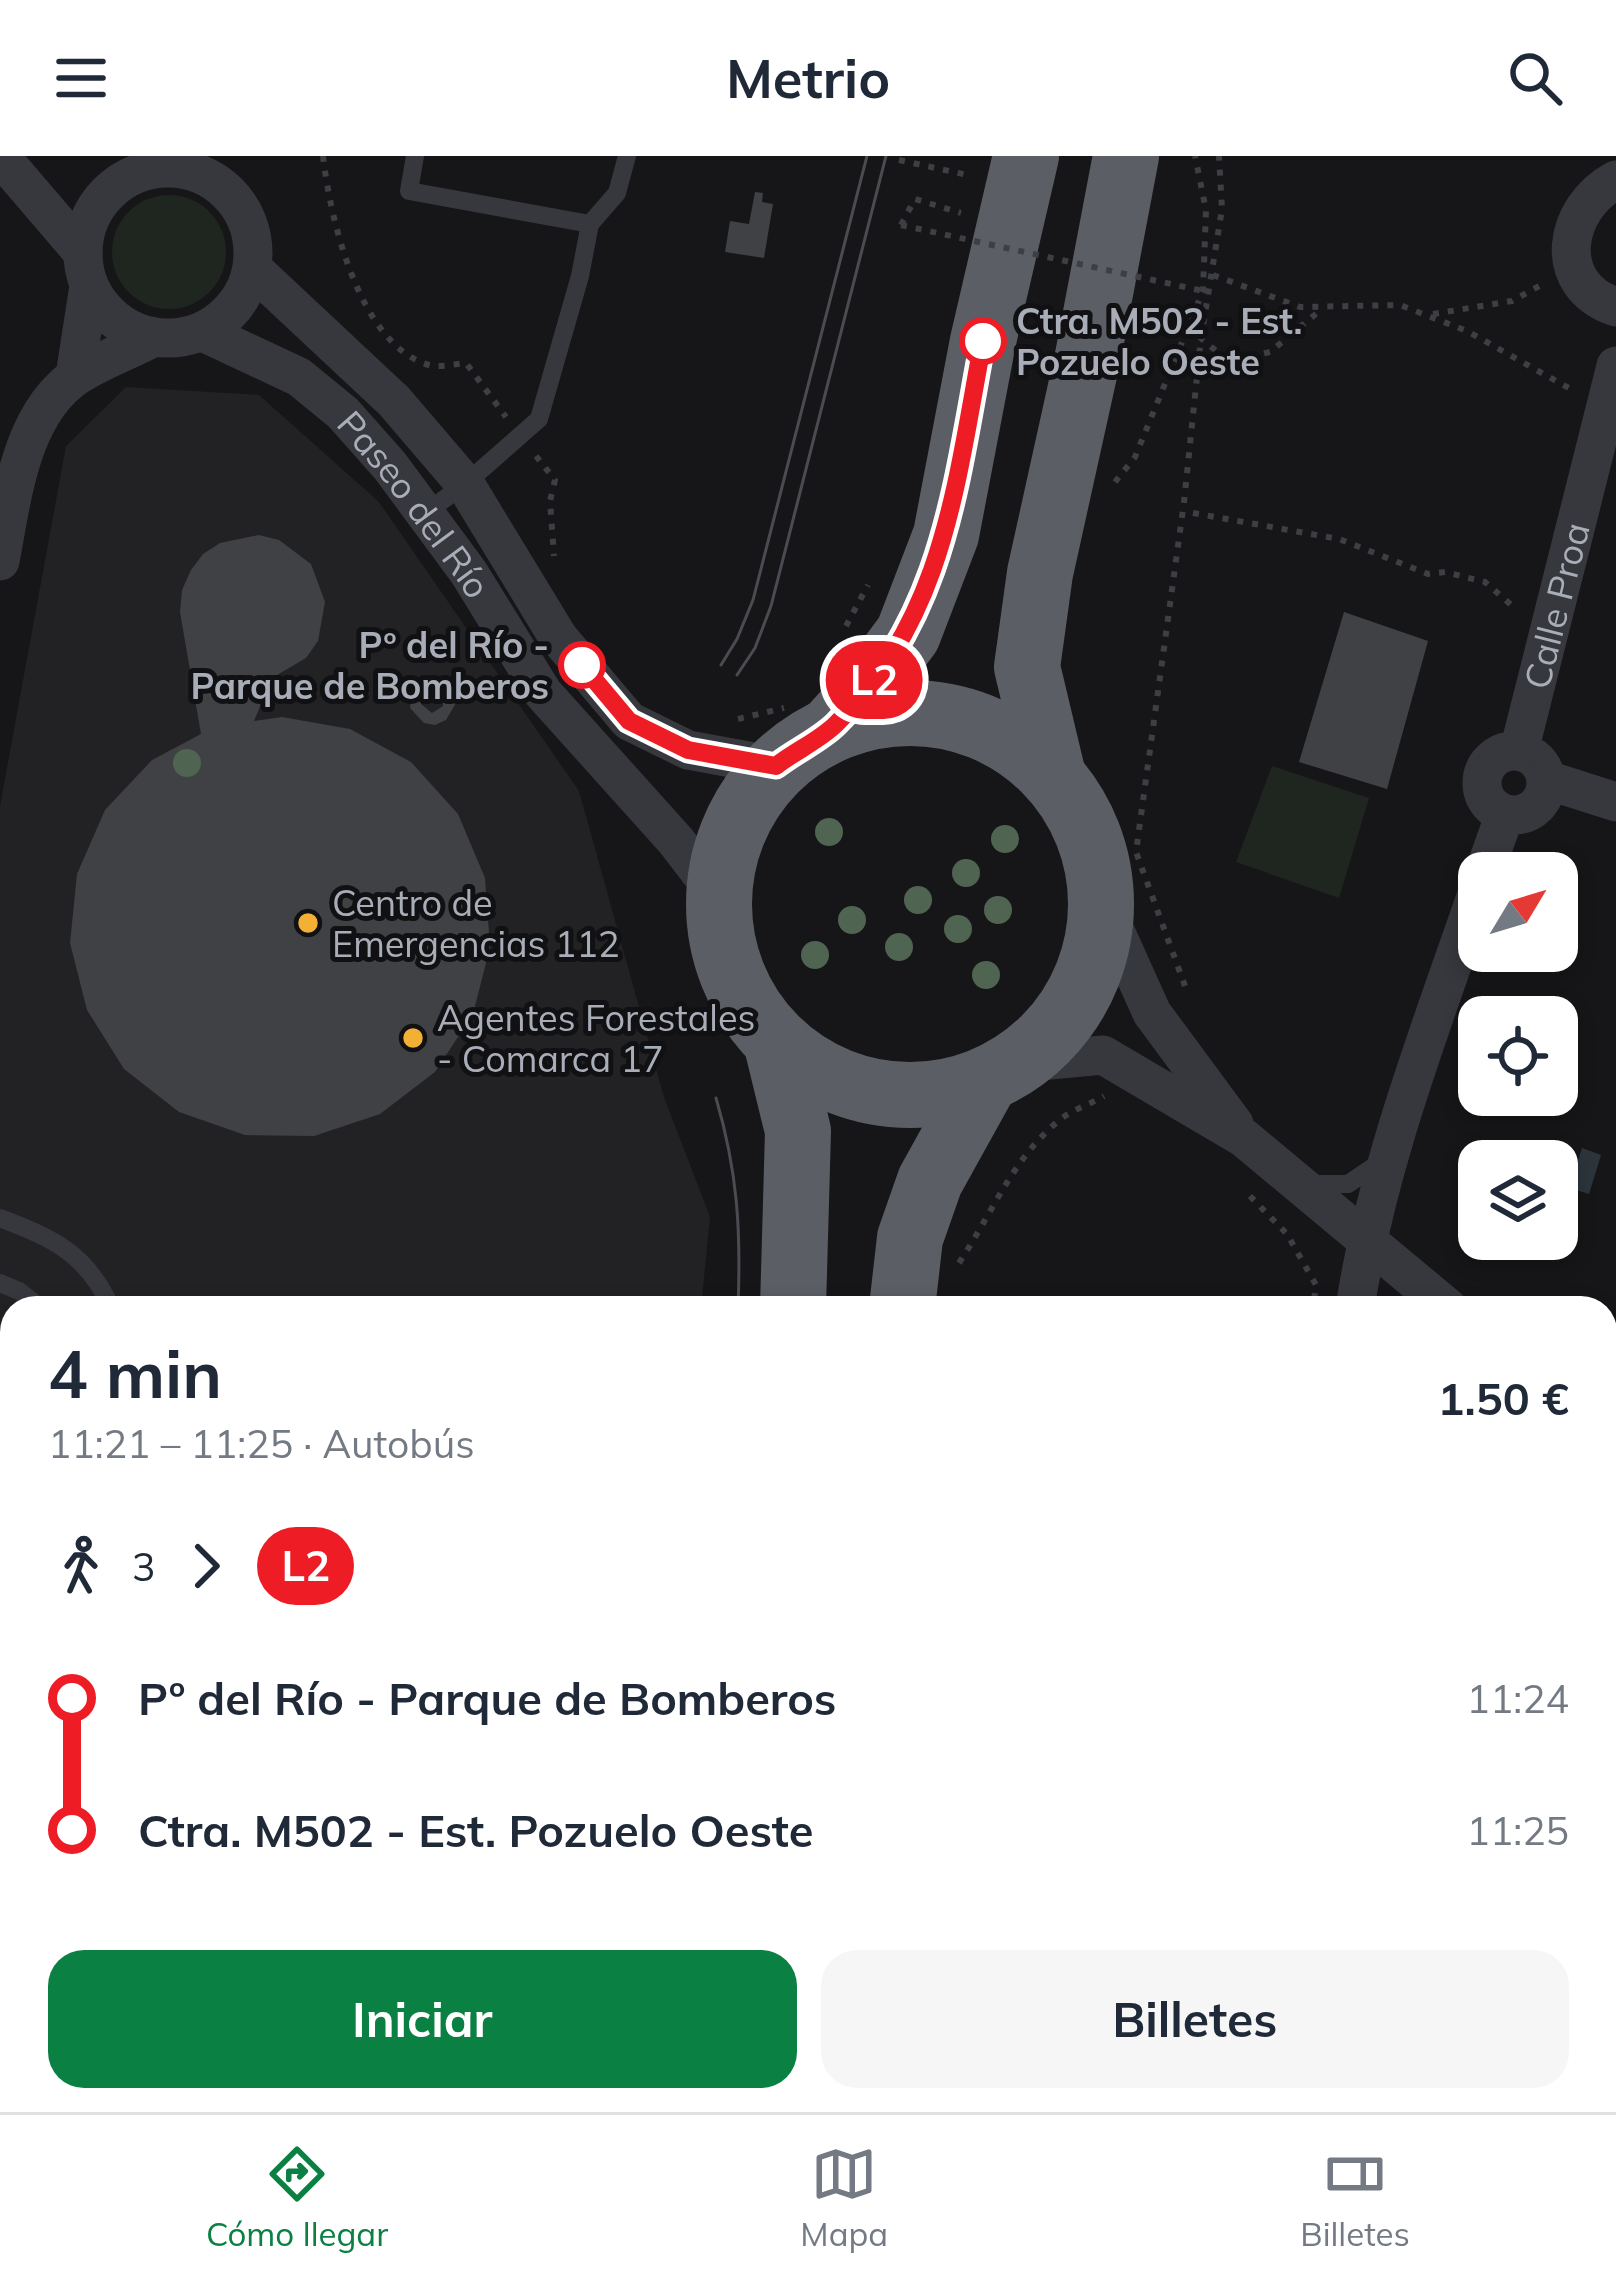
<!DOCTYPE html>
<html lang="es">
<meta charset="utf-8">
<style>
:root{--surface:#fff;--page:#f6f6f7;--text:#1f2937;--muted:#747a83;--line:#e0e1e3;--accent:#0b8043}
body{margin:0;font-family:Mulish,sans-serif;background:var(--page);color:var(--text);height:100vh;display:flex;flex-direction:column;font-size:45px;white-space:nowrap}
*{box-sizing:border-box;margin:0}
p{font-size:39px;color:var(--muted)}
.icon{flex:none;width:66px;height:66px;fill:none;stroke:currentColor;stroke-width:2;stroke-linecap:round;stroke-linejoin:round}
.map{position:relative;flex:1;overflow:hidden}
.side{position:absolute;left:0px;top:1140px;width:1617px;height:816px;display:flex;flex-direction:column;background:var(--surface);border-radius:36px 36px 0 0;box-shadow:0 6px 18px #0003}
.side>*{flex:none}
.badge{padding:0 24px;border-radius:39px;font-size:42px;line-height:78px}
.needle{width:78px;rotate:52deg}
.controls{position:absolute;left:1458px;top:696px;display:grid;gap:24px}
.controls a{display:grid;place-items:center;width:120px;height:120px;border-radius:24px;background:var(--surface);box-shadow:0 6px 18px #0003;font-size:60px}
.map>.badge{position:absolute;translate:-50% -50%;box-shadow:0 0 0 6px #fff}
.legs{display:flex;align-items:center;gap:18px;height:132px;padding:0 48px;font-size:39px}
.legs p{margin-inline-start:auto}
.summary{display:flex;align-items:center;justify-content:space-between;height:204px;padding:0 48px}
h1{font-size:66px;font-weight:700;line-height:90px}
.primary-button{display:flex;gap:24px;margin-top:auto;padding:24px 48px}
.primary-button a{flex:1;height:138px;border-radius:36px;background:var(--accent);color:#fff;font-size:48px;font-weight:700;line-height:138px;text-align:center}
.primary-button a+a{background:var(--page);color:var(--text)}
ul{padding:0 48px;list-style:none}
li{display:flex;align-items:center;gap:42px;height:132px;font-size:45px}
li i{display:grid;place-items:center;width:18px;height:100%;margin:0 15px;background:currentColor}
li i::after{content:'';width:30px;height:30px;margin:-15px;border:9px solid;border-radius:50%;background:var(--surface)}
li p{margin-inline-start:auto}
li:first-child i{background:linear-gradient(#0000 50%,currentColor 0)}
li:last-child i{background:linear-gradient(currentColor 50%,#0000 0)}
header{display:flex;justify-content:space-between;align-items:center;height:156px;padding:0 48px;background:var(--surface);font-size:54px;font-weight:700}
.tabs{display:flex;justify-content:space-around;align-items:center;height:168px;border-top:3px solid var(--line);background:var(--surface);font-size:33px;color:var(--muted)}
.tabs a{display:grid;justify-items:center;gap:6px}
.tabs .on{color:var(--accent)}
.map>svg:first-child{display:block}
.built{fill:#222225}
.green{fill:#1e261f}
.water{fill:#2c353c}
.building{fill:#404145;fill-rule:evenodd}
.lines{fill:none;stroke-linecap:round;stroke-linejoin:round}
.path{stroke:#3d3f44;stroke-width:6;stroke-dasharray:6 9;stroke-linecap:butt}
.service{stroke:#37383d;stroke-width:18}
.minor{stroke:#37383d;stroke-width:39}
.trunk{stroke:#5b5e65;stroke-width:66}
.tram{stroke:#4a4c52;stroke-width:3}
.path-bridge{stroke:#3d3f44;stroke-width:6;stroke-dasharray:6 9;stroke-linecap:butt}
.tree{fill:#506452}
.line-1-casing{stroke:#fff;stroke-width:27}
.line-1{stroke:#ee1c25;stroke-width:18}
.stop-1-dot{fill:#fff;stroke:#ee1c25;stroke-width:6}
.poi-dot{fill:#f2b134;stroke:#111113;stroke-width:4.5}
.labels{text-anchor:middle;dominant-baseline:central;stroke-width:10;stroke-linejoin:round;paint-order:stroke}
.stop-label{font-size:36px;font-weight:bold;fill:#a8adb8;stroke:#111113;text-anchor:start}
.street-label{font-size:36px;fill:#a8adb8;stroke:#111113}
.poi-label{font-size:36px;fill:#a8adb8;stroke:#111113;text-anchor:start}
</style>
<header><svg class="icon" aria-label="menu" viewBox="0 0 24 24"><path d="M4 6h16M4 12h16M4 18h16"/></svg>Metrio<svg class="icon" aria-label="search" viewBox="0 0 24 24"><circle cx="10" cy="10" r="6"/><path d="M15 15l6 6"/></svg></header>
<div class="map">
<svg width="1616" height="1956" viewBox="0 0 1616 1956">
<rect width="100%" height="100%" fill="#161618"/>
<!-- built -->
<path class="built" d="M126 231 259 239 379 346 579 635 664 941 710 1061 701 1152H12V1944H687V1956H0V650L66 290Z"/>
<!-- green -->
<g class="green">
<circle cx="169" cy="96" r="57"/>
<path d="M1272 610 1369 642 1339 742 1236 706Z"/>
</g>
<!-- water -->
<path class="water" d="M1582 992 1601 999 1589 1038 1569 1032Z"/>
<!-- building -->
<g class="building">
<path d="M755 36 763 37 762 46 773 48 764 102 725 96 730 65 749 68Z"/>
<path d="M259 379 279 384 311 408 325 446 318 485 306 502 272 522 254 565 282 561 350 573 411 606 458 658 485 722 490 791 473 858 435 916 380 958 314 980 245 979 179 956 124 913 87 854 70 787 77 718 105 654 152 604 201 578 180 456 182 434 191 414 203 398 220 387Z"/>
<path d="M1344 456 1428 485 1387 633 1299 606Z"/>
<path d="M427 523 447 528 456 547 446 564 435 569 424 567 410 552 412 535ZM433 534 443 543V550L432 557 421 548 422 541Z"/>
<path d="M0 1212H5L7 1378H0Z"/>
<path d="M0 1737H4L5 1845H0Z"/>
<path d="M379 1944H595V1956H212V1948Z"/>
</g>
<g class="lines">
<!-- path -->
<g class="path">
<path d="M323 0C330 62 359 189 429 209 439 212 455 208 466 207L506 261"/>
<path d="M899 4 972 20"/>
<path d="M901 69 915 43 961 57"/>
<path d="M1213 119 1300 151 1400 149 1467 175 1574 235"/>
<path d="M1433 158 1512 145 1541 129"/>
<path d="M1188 171 1229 206 1270 196 1323 152"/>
<path d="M536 300 555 324 550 345 554 400"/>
<path d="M1115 326 1135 301 1203 135 1206 54 1195 0"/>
<path d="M1193 357 1339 383 1428 418 1445 416 1485 426 1517 454"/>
<path d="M846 470 868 429"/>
<path d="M738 563 784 552"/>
<path d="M1185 830 1136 696 1184 346 1201 182 1222 53 1219 0"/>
<path d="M1250 1040 1287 1078 1316 1129 1313 1152"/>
<path d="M959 1107C993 1056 1013 1001 1062 962 1075 953 1090 948 1104 940"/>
<path d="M0 1392H12"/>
<path d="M0 1925 12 1924"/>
<path d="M195 1944V1956"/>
<path d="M607 1944V1956"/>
<path d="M1190 1956 1192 1944"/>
</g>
<!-- service -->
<g class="service">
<path d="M415 0 409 35 590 68 580 120 539 263 465 328 425 357"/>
<path d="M590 68 617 37 627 0"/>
<path d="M1309 1028H1348L1382 1005"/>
<path d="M0 1062C52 1082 87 1097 111 1152"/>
<path d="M0 1127 19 1135 41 1152"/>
<path d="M86 1944V1956"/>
<path d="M132 1944V1956"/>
</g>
<!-- minor -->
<g class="minor">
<path d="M0 0 83 97"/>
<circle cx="168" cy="97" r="85"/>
<path d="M1616 24C1563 52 1550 129 1616 151"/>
<path d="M253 113 394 245 465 328 558 481 629 565 688 594 776 610"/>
<path id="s1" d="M203 176 299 221 343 257 390 310 469 417 543 537 676 685 719 741"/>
<path d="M75 220 89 130"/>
<path d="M0 405C12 343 20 257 78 219 101 204 130 194 154 181"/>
<circle cx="1514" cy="627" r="32"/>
<path id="s2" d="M1519 595 1616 210"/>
<path d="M1547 624 1616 646"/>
<path d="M1484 717 1505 658"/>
<path d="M1102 746 1152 857 1234 968"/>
<path d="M1018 907 1103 899 1244 982 1448 1152"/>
<path d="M1355 1152C1377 1008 1432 869 1479 732"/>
<path d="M1605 1282 1616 1291"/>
<path d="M1239 1956 1241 1944"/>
</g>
<!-- trunk -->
<g class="trunk">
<circle cx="910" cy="748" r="191"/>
<path d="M832 572 868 532 908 478 946 379 983 185 1026 0"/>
<path d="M1053 620 1027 511 1040 417 1088 200 1126 0"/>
<path d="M776 885 798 975 793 1152"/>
<path d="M902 1152 910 1082 930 1025 986 924"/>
<path d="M791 1944V1956"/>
<path d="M893 1944V1956"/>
</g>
<!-- tram -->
<g class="tram">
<path d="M721 509 737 483 753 444 867 0"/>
<path d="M737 519 755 492 771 450 886 0"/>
<path d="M716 942C738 1017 741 1075 738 1152"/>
<path d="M736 1944V1956"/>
</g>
<!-- path-bridge -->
<path class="path-bridge" d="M901 69 1203 135"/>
</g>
<!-- trees -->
<g class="tree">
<circle cx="187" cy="607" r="14"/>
<circle cx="829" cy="676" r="14"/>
<circle cx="1005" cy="683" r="14"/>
<circle cx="966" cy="717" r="14"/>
<circle cx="918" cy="744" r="14"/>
<circle cx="998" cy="754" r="14"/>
<circle cx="852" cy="764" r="14"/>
<circle cx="958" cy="773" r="14"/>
<circle cx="899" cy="791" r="14"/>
<circle cx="815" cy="799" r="14"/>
<circle cx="986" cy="819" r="14"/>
</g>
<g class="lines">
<!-- line-1 casing -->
<g class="line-1-casing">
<path id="line-1" d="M582 509 629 565 688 594 776 610C795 595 820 584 836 568 945 461 956 326 983 185"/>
</g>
<!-- line-1 -->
<use href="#line-1" class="line-1"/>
</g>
<!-- markers -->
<g class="stop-1-dot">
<circle cx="983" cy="185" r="21"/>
<circle cx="582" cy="509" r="21"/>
</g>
<g class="poi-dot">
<circle cx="308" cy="767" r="12"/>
<circle cx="413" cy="882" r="12"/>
</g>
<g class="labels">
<!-- stop labels -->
<g class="stop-label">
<text x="1016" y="164">Ctra. M502 - Est.<tspan x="1016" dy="41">Pozuelo Oeste</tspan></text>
<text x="549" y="488" text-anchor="end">Pº del Río -<tspan x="549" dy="41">Parque de Bomberos</tspan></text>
</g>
<!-- street labels -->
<g class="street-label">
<text stroke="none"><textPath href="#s1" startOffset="279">Paseo del Río</textPath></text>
<text stroke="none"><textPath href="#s2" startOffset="150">Calle Proa</textPath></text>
</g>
<!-- poi labels -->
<g class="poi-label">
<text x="332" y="746">Centro de<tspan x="332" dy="41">Emergencias 112</tspan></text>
<text x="437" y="861">Agentes Forestales<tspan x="437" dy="41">- Comarca 17</tspan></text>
</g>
</g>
</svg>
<div class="controls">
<a><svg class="needle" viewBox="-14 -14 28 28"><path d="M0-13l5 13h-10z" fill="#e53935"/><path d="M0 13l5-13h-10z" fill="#747a83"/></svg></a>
<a><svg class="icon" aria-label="locate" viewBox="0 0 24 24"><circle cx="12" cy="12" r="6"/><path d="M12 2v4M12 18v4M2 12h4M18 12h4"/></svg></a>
<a><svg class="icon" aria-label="layers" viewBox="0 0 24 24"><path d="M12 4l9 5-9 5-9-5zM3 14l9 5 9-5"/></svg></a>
</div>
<b class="badge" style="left:874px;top:524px;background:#ee1c25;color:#fff">L2</b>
<section class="side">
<div class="summary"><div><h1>4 min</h1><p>11:21 – 11:25 · Autobús</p></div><b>1.50 €</b></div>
<div class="legs"><svg class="icon" aria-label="walk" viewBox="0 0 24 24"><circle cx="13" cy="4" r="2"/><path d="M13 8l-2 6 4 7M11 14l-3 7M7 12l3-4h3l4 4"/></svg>3<svg class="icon" aria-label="forward" viewBox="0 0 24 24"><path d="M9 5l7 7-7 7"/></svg><b class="badge" style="background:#ee1c25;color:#fff">L2</b></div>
<ul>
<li><i style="color:#ee1c25"></i><b>Pº del Río - Parque de Bomberos</b><p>11:24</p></li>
<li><i style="color:#ee1c25"></i><b>Ctra. M502 - Est. Pozuelo Oeste</b><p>11:25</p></li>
</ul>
<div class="primary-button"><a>Iniciar</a><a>Billetes</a></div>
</section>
</div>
<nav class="tabs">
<a class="on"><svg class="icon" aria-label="directions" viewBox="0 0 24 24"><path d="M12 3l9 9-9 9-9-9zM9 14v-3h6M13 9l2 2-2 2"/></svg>Cómo llegar</a>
<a><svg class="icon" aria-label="map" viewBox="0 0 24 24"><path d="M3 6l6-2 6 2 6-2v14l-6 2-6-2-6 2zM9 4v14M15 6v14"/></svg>Mapa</a>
<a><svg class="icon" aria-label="tickets" viewBox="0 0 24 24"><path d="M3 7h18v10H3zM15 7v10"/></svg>Billetes</a>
</nav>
